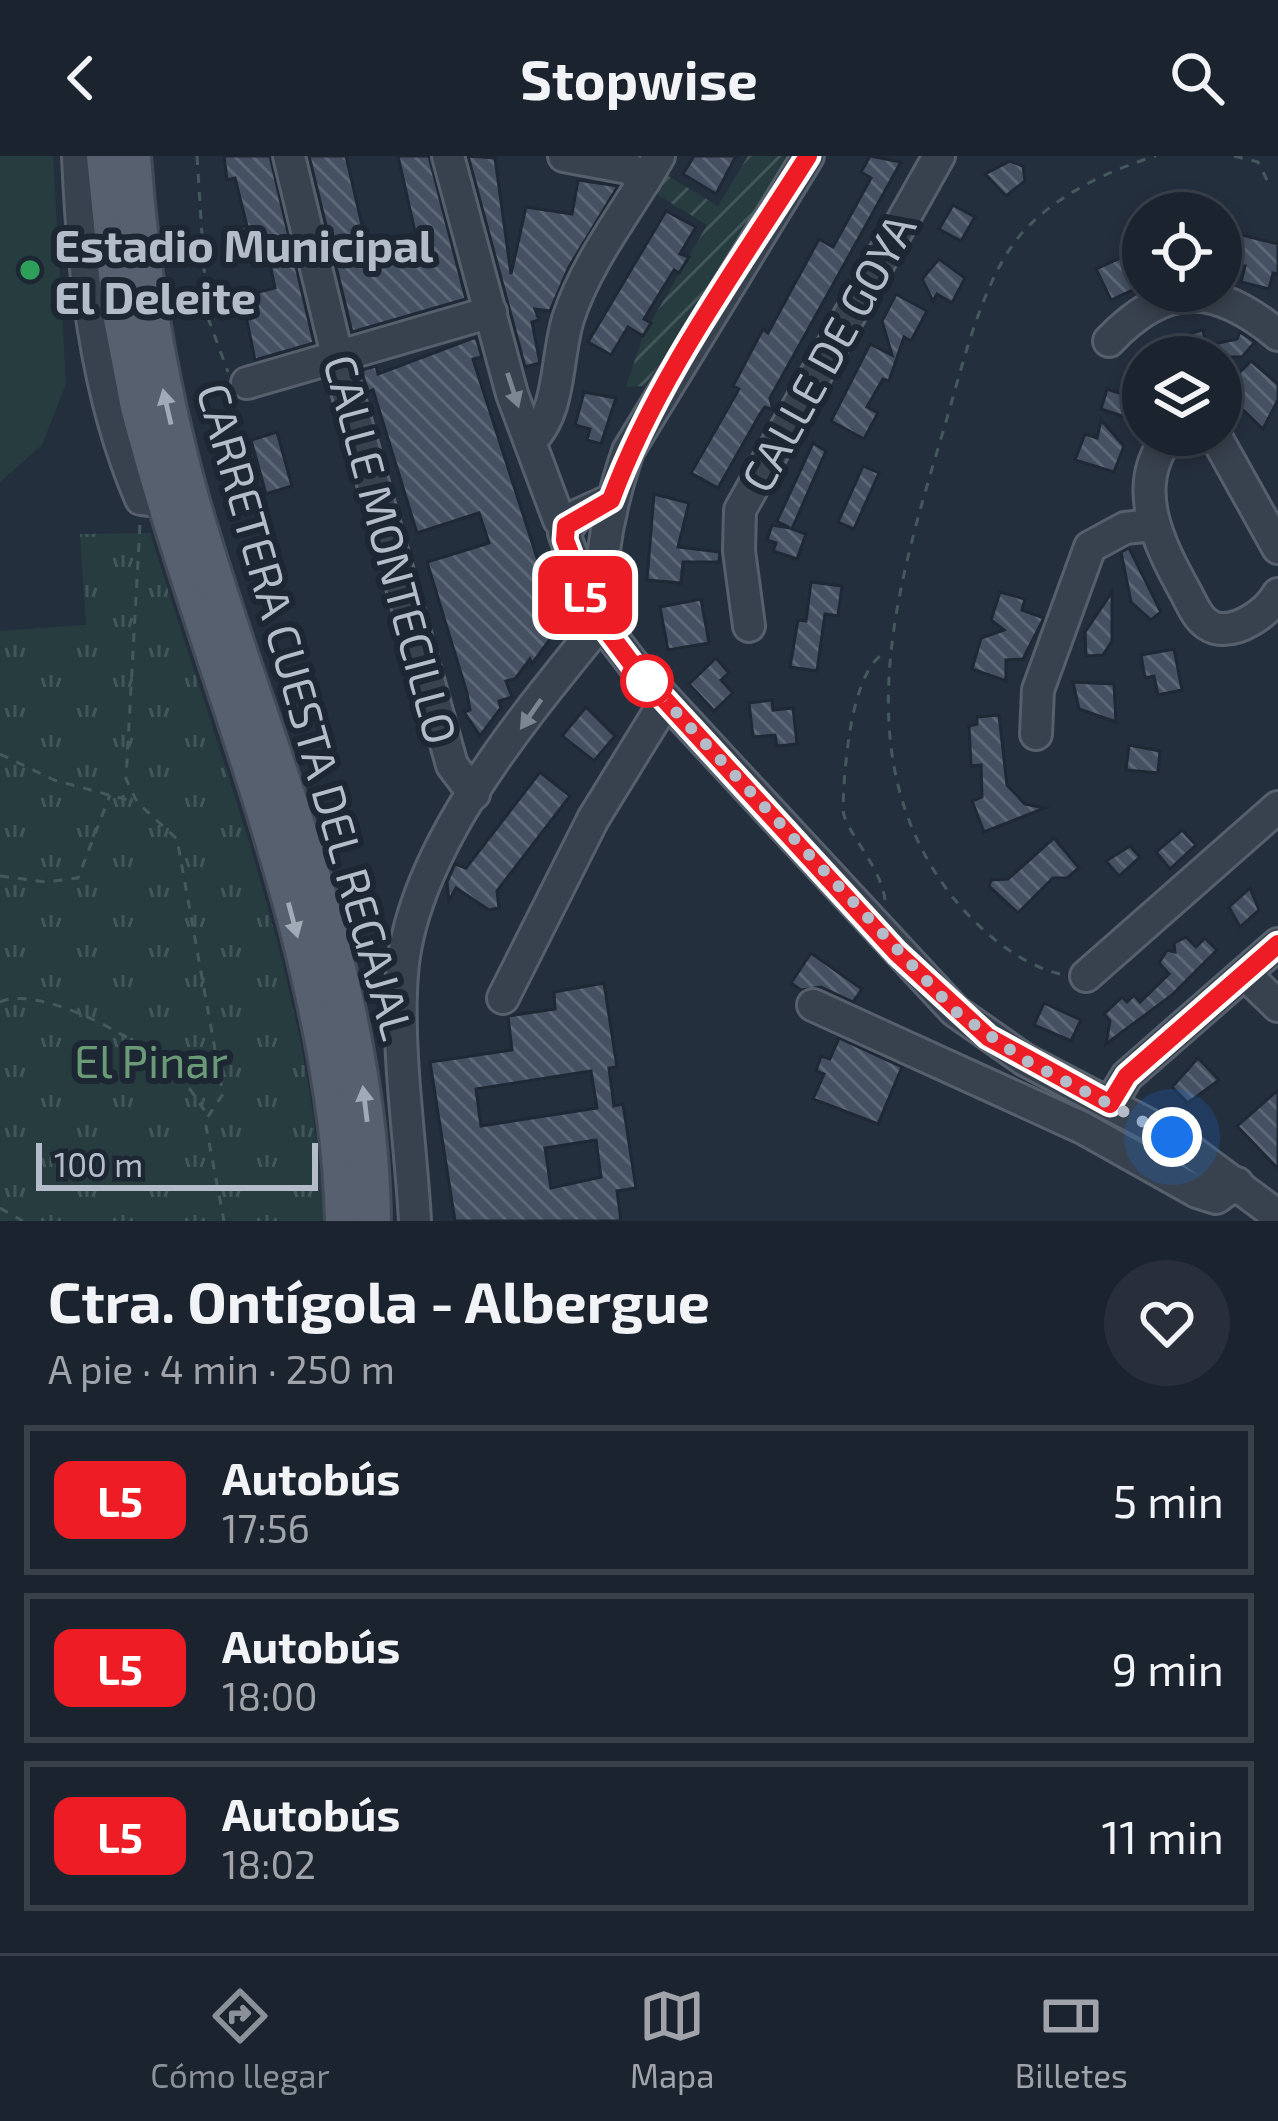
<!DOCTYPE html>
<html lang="es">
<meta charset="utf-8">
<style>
:root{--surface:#1b232e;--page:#282f3a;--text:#f1f3f6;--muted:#a0a4aa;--line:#39404a;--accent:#8c9099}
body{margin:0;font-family:"Exo 2",sans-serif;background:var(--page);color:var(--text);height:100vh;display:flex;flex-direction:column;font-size:45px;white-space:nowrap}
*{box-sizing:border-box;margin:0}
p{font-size:39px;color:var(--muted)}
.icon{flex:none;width:66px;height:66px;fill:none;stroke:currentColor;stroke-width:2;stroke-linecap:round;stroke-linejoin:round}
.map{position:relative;height:1065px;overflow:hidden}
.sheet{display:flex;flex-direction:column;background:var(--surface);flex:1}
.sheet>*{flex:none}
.badge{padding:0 24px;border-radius:18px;font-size:42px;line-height:78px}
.tools{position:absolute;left:1122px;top:36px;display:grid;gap:24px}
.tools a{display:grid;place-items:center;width:120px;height:120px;border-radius:50%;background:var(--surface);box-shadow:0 6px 18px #0003,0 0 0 3px var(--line);font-size:60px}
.scale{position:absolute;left:36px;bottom:30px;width:282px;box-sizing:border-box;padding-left:12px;border:6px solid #b4bcc9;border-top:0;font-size:33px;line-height:42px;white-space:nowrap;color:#b4bcc9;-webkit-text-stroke:9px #1d2633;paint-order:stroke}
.you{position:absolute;width:60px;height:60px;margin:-30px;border:9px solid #fff;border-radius:50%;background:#1a73e8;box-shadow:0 0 0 18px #1a73e833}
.map>.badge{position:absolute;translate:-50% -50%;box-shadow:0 0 0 6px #fff}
.round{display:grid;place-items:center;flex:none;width:126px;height:126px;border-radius:63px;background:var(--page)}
.summary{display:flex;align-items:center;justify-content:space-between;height:204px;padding:0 48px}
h1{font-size:57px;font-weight:700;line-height:90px}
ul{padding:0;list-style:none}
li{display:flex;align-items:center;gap:36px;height:150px;margin:0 24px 18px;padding:0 24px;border:6px solid var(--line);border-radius:0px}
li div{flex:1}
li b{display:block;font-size:45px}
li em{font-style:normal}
li .badge{min-width:132px;font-weight:700;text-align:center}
header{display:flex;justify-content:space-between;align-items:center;height:156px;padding:0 48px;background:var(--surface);font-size:54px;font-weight:700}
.tabs{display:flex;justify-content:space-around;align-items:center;height:168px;border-top:3px solid var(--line);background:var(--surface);font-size:33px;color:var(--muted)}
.tabs a{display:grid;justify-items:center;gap:6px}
.tabs .current{color:var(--accent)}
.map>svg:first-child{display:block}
.grass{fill:#263c3f}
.park{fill:url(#park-tufts)}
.garden{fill:url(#garden-furrows)}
.building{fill:url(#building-back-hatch);stroke:#1f2835;stroke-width:3;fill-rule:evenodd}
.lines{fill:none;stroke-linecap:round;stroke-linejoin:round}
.minor-casing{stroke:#565f6c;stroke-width:36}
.major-casing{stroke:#414a57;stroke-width:42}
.path{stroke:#44595c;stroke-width:3;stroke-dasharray:9 9;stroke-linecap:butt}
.minor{stroke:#38414e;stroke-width:30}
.major{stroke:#56606e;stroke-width:36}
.oneway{fill:#7c8592}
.oneway2{fill:#a1aab7}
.line-casing{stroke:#fff;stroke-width:27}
.line{stroke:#ee1c25;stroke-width:18}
.walk{stroke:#b4bcc9;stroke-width:12;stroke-dasharray:0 21.6}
.leisure-dot{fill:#2e9e5b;stroke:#1d2633;stroke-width:4.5}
.stop-dot{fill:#fff;stroke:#ee1c25;stroke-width:6}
.labels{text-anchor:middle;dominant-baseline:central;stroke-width:12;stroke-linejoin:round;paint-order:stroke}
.poi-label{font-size:45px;font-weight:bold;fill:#b4bcc9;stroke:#1d2633;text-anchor:start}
.street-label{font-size:45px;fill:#b4bcc9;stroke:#1d2633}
.park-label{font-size:45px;fill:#6b9a76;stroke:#1d2633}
</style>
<header><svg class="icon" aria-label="back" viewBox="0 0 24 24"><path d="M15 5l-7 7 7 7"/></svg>Stopwise<svg class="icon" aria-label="search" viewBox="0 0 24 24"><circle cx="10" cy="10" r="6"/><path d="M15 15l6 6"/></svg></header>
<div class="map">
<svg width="1278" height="1065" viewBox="0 0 1278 1065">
<defs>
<pattern id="park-tufts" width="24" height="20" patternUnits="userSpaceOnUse" patternTransform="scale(3)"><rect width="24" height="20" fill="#263c3f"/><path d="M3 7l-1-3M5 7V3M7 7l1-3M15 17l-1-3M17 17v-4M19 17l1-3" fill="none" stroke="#435659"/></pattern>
<pattern id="garden-furrows" width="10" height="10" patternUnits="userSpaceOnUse" patternTransform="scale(3)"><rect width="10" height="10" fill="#263c3f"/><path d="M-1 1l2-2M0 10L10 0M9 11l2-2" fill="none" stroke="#435659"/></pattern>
<pattern id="building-back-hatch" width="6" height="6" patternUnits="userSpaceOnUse" patternTransform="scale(3)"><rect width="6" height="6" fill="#455162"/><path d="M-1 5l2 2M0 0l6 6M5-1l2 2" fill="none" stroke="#5d6877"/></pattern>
</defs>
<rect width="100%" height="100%" fill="#242f3e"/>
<!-- grass -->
<path class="grass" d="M0 0H53L66 228 42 289 0 326Z"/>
<!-- park -->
<path class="park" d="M150 377C219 602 311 829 324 1065H0V475L86 469 80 378Z"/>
<!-- garden -->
<path class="garden" d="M748 0H792L645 230 626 231 643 180 707 69 653 36 665 18 718 50Z"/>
<!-- building -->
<g class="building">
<path d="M224 0H270L314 187 255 204 242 140 275 132 268 99 238 106 234 72 247 70 235 22 227 24Z"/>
<path d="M309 0H346L372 112 420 98 398 0H429L466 143 352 176Z"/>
<path d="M468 0 495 2 511 118 526 51 572 58 578 24 618 30 569 111 550 155 535 153 539 164 532 166 540 207 525 211Z"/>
<path d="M694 0H736L716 38 683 18Z"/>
<path d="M870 0 901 6 770 242 773 254 765 251 760 258 718 332 691 317 739 233 733 230 763 173 768 177 819 83 833 91 871 22 861 16Z"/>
<path d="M1010 5 1023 10 1025 25 1006 40 985 18Z"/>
<path d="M953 49 975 61 961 85 939 73Z"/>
<path d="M666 55 696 71 680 98 689 101 679 117 674 114 644 163 651 167 643 180 628 171 611 199 588 186Z"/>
<path d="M1242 79 1278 88V118L1273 117 1269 133 1241 126 1245 110 1235 108Z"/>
<path d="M1125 100 1139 131 1111 144 1096 113Z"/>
<path d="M939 103 965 122 952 147 937 138 933 145 922 123Z"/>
<path d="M896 138 927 155 911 185 904 181 889 225 883 223 867 251 878 257 864 283 831 265 870 188 892 199 882 165Z"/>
<path d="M1203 174 1206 190 1237 183 1240 176 1255 186 1242 201H1180L1176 181Z"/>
<path d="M476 181 482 201 473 203 559 470 551 472 553 479 532 508 530 503 515 523 506 525 512 541 499 545 501 552 480 580 464 556 470 554 467 537 427 406 489 387 479 357 417 377 373 234 368 236 361 214 376 210 378 218Z"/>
<path d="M1251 205 1278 228V244L1263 273 1227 238 1234 231 1229 227Z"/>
<path d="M1107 233 1143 245V267L1101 253Z"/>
<path d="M584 236 616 242 601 288 587 284 590 273 575 269Z"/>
<path d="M1101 264 1124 290 1114 316 1075 304 1085 278 1097 282Z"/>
<path d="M277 276 292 330 266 338 251 284Z"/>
<path d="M813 287 826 295 792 373 806 378 797 403 773 395 776 387 767 384 772 369 790 372 777 365Z"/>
<path d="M863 310 879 317 854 373 838 366Z"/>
<path d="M654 338 689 347 678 391 720 396 719 406H683L681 427 647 424Z"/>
<path d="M1129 392 1161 456 1151 464 1131 446 1121 396Z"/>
<path d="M811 426 842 430 838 460 825 458 817 515 790 511 798 464 806 465Z"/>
<path d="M1000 436 1025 443 1022 454 1044 462 1023 503 1006 504V525L972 513 981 482 1004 474 991 464Z"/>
<path d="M1112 436V485L1103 499 1086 500 1085 476Z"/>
<path d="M701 443 709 487 668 494 660 451Z"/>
<path d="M1174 493 1182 534 1158 539 1154 520 1145 522 1141 499Z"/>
<path d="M716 502 729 517 721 524 733 537 714 555 689 528Z"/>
<path d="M1073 526 1114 528 1116 566 1079 553Z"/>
<path d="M772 544 773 554 793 552 797 588 777 590 775 579 753 581 749 547Z"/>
<path d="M586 551 615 580 594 605 562 580Z"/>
<path d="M999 559 1007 629 1025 648 1045 652 984 676 972 645 982 641 981 609 971 610 969 570 977 568V561Z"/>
<path d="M1129 589 1160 595 1158 617 1126 614Z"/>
<path d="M540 616 570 640 497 735 499 752 489 754 456 732 449 745 447 726 455 708 466 712Z"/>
<path d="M1182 674 1196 689 1170 713 1156 696Z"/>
<path d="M1054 682 1079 712 1067 722H1053L1018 757 989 730 991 724 1008 723Z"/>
<path d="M1130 690 1140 701 1119 720 1106 705Z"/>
<path d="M1250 732 1259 754 1240 771 1229 751Z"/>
<path d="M1186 781 1196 791 1205 782 1217 794 1172 839 1106 888 1110 865 1104 858 1122 841 1127 846 1134 839 1140 846 1169 818 1159 807 1167 794 1175 796 1174 787Z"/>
<path d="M811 797 862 833 853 846 821 831 801 834 791 827Z"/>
<path d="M604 827 617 911 609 912 614 950 623 948 636 1032 617 1035 621 1065H455L430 906 512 894 508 860 555 853 554 836ZM591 915 597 952 481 970 476 933ZM596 984 601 1021 551 1032 545 992Z"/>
<path d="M1044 847 1081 864 1071 885 1034 869Z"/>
<path d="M839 882 902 911 878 968 813 943 824 918 816 915 821 900 830 903Z"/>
<path d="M1198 902 1219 924 1188 947 1172 931Z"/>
<path d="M1278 934V1013L1237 970Z"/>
</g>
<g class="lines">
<!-- minor casing -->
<g class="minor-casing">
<g id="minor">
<path d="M78 0C83 115 95 237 141 343L164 346"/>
<path d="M289 0 337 199 452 609 474 638"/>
<path d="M448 0 512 238 559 364 566 370"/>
<path d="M564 0 628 12 645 24"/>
<path d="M1109 185C1167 124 1215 127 1278 179"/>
<path d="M247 227 491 156"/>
<path d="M1170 279C1128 329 1159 388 1186 437 1193 450 1199 467 1215 472 1238 478 1268 456 1278 438"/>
<path d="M1215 279 1278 392"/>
<path d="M531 284C561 256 556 202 568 163 587 104 629 53 659 0"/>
<path d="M611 344 576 360 564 377 592 455 633 508 955 855 1025 904 1172 981 1278 1060"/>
<path d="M601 459C598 402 610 348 628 295L808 0"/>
<path d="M749 470 739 395 740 354 939 0"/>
<path d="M1036 578 1038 534 1090 391 1125 372 1152 369"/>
<path d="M1245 818 1278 850"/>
<path d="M1086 820 1278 651"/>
<path d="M503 842 593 663 657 559 669 550"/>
<path d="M813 849 1083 972 1197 1036 1216 1042 1237 1027"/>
<path d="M1110 948 1127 920 1278 788"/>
<path d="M415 1065C411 989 396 892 402 818 411 693 525 560 602 465"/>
</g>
</g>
<!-- major casing -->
<g class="major-casing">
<g id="major">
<path d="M105 0 121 157 139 251C208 515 337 791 344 1065"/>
<path d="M132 0C140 116 159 230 190 342 257 580 370 815 372 1065"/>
</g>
</g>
<!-- path -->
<g class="path">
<path d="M197 0 207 159 228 216"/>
<path d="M1234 0 1258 6 1270 30"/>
<path d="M140 369 126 623 137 646 177 683 223 938 205 965 224 1065"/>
<path d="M0 598 54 624 135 646"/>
<path d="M0 720 46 726 78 722 110 639"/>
<path d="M885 744C881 709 842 672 843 652 844 617 850 511 887 496"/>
<path d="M1060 818C1018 808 978 773 951 739 842 597 899 424 945 269 962 212 980 131 1017 83 1050 42 1106 15 1156 0"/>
<path d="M0 846C41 827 151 889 179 920 190 931 198 946 207 958"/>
<path d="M0 1052 23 1065"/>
</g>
<!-- minor -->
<use href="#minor" class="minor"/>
<!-- major -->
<use href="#major" class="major"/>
</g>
<!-- one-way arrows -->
<defs><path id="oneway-solid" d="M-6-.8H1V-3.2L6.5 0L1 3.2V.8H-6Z" transform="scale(3)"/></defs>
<g class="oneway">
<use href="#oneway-solid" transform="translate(513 234) rotate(72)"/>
<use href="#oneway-solid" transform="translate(531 558) rotate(125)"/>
</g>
<g class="oneway2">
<use href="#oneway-solid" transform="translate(167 251) rotate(-103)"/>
<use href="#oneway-solid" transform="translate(293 764) rotate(75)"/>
<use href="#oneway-solid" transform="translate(365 948) rotate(-97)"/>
</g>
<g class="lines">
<!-- line casing -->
<g class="line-casing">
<path id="line" d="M808 0C738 111 657 220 611 344L566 370 565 384 592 455 632 508 897 797 988 881 1110 948 1127 920 1278 788"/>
</g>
<!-- line -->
<use href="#line" class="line"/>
<!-- walk -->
<path class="walk" d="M647 525 955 855 1025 904 1172 981"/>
</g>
<!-- markers -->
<circle class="leisure-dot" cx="30" cy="114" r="12"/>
<circle class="stop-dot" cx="647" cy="525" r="24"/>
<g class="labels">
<!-- poi labels -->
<g class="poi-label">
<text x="54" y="88">Estadio Municipal<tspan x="54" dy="52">El Deleite</tspan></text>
</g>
<!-- street labels -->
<g class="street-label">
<text transform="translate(827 196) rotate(-61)">CALLE DE GOYA</text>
<text transform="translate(392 393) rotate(75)">CALLE MONTECILLO</text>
<text transform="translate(307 555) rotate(74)">CARRETERA CUESTA DEL REGAJAL</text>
</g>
<!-- park labels -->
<g class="park-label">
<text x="151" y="904">El Pinar</text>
</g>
</g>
</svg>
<div class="tools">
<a><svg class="icon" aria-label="locate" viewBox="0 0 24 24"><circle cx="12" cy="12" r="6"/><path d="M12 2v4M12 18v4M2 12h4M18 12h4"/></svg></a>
<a><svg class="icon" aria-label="layers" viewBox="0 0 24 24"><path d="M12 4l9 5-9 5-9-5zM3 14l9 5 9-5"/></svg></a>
</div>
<div class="scale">100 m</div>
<div class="you" style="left:1172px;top:981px"></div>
<b class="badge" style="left:585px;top:439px;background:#ee1c25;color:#fff">L5</b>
</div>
<section class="sheet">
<div class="summary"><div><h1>Ctra. Ontígola - Albergue</h1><p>A pie · 4 min · 250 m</p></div><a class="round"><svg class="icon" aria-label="heart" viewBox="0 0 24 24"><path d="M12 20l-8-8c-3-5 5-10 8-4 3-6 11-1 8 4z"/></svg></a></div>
<ul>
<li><span class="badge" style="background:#ee1c25;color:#fff">L5</span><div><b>Autobús</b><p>17:56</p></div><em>5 min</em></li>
<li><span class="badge" style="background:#ee1c25;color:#fff">L5</span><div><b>Autobús</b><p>18:00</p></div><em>9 min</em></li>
<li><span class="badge" style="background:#ee1c25;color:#fff">L5</span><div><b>Autobús</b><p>18:02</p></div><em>11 min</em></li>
</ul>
</section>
<nav class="tabs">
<a class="current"><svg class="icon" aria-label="directions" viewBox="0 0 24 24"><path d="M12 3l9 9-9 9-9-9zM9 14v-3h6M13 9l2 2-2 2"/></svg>Cómo llegar</a>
<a><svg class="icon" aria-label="map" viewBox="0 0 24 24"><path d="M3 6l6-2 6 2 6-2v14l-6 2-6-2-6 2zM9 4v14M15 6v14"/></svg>Mapa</a>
<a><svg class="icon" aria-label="tickets" viewBox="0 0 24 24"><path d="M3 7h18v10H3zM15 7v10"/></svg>Billetes</a>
</nav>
